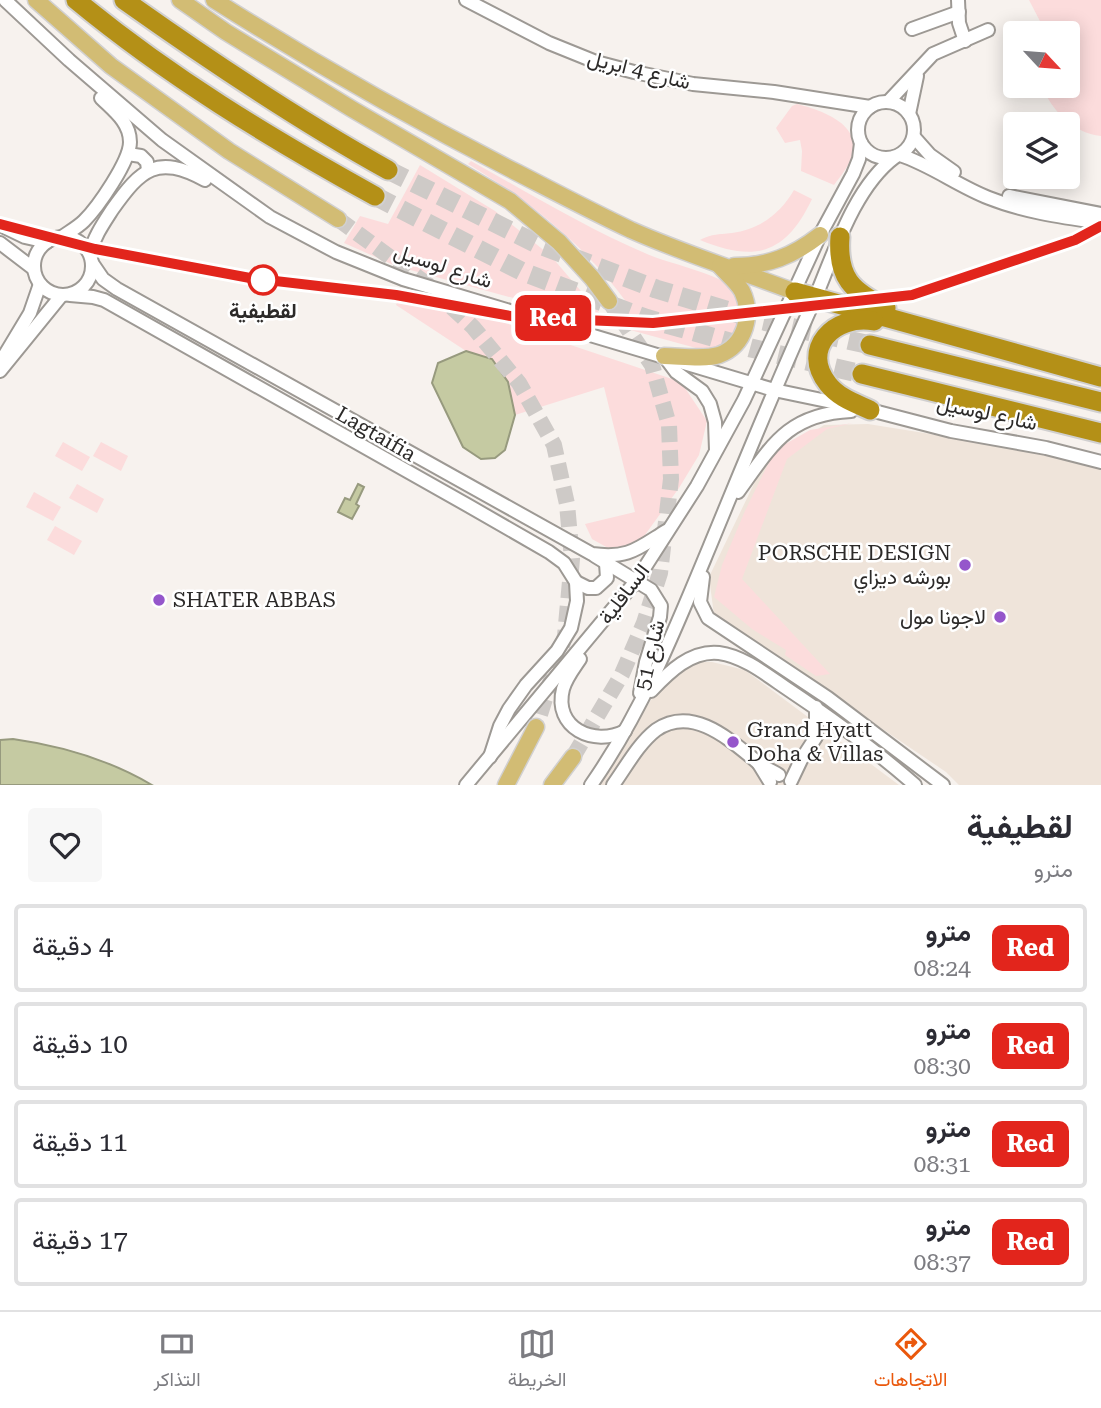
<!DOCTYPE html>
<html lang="ar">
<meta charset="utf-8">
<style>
:root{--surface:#fff;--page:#f7f7f7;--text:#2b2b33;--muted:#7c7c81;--line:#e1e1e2;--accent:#ea580c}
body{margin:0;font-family:"Roboto Serif",Vazirmatn,serif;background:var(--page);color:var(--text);direction:rtl;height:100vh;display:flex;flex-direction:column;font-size:26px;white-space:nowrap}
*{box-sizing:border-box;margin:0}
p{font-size:23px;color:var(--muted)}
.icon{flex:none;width:38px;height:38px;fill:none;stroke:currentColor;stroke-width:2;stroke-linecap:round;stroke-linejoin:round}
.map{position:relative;height:785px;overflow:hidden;direction:ltr}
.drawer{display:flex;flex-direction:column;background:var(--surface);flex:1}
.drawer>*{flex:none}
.badge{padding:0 14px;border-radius:10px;font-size:24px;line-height:46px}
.needle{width:46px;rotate:116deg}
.buttons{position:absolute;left:1003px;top:21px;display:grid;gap:14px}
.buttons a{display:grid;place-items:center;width:77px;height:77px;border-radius:7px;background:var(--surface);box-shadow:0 4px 18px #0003;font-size:35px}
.map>.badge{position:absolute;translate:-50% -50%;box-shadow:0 0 0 4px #fff}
.round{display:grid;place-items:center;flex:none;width:74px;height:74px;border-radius:7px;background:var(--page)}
.summary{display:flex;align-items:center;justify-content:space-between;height:119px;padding:0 28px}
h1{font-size:33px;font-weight:700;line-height:52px}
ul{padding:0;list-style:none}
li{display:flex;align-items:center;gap:21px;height:88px;margin:0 14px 10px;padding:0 14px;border:4px solid var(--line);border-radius:7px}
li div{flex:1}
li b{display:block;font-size:26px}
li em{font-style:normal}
li .badge{min-width:77px;font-weight:700;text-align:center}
.menu{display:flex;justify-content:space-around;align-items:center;height:98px;border-top:2px solid var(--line);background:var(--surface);font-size:19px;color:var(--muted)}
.menu a{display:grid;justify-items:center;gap:4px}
.menu .on{color:var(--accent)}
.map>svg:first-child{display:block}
.built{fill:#efe4da}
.green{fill:#fcdcdc}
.water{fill:#c5caa2;stroke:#979a7e;stroke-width:2}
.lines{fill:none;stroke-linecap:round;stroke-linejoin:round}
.major-tunnel{stroke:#cecac7;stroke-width:16;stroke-dasharray:16 8;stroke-linecap:butt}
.highway-tunnel{stroke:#cecac7;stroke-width:19;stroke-dasharray:19 10;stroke-linecap:butt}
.minor-casing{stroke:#9d9994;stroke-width:16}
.major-casing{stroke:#d1d0d0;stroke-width:19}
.highway-casing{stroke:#d1d0d0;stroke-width:23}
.minor{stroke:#fff;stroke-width:12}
.major{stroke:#d2bc74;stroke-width:16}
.highway{stroke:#b49017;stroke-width:19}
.line-casing{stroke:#fff;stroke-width:16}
.line{stroke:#e2251c;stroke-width:10}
.stop-dot{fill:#fff;stroke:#e2251c;stroke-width:3.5}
.poi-dot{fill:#9556cb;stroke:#fff;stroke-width:2.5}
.labels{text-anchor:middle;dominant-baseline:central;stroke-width:5;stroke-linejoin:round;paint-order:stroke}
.street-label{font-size:21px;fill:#2c2a29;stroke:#fff}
.stop-label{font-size:21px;font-weight:bold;fill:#2c2a29;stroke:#fff}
.poi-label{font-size:21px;fill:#2c2a29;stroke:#fff;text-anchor:end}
</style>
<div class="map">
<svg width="1101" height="785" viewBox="0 0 1101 785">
<rect width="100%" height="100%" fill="#f7f2ee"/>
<!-- built -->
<g class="built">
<path d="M868 424 1024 449 1101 467V785H959L946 772 714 615 709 577 763 465 824 425Z"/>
<path d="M695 662H712L745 670 899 785H596L651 700 683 668Z"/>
</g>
<!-- green -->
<g class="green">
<path d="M1029 0H1101V136C1073 133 1052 111 1042 86H1068V33H1042V25Z"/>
<path d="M797 104C820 110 862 123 852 156 849 166 840 177 834 185L801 171 802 151 800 140 785 143 776 128 792 106Z"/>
<path d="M471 161C529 193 586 228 647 254 665 262 716 274 727 284 746 301 744 338 718 347 712 349 703 348 696 348L396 266 344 243 360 216 388 224 420 165 495 211 551 256 603 317 627 303C586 246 528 200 468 164Z"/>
<path d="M794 190 812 199C786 254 755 263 700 240 714 233 717 235 732 233 759 230 781 213 794 190Z"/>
<path d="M404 289 681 382 707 421 699 455 679 488 642 539 615 552 592 539 585 524 635 512 604 387 515 415 508 382 492 359 466 351 396 305Z"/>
<path d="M853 423 827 429 787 459 742 579 830 674 816 676 785 655 786 650 752 629 714 597 722 565 745 511 775 450 810 430Z"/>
<path d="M63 442 90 457 82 471 55 456Z"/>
<path d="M101 442 128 456 121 471 93 456Z"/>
<path d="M77 484 104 499 97 513 69 498Z"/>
<path d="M34 492 61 507 53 521 26 507Z"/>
<path d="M55 526 82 541 74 555 47 540Z"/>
</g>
<!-- water -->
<g class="water">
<path d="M466 351 492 359 508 382 515 415 505 450 495 458 481 459 463 447 432 383 438 363Z"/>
<path d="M358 484 364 487 356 504 359 506 352 519 338 512 345 498 350 500Z"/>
<path d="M13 739C63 746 108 759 152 785H0V740Z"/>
</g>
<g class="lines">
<!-- major-tunnel -->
<g class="major-tunnel">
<path d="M338 219 428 285 473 327 519 383 554 445 567 504 572 559 565 636 536 727"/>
<path d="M573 757 622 674 644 623 660 573 671 479 669 425 652 365 609 301"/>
</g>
<!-- highway-tunnel -->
<g class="highway-tunnel">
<path d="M388 170 537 244 656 289 759 320 870 345"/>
<path d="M375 196 523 272 645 318 751 348 862 374"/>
</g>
<!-- minor casing -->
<g class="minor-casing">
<g id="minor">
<path d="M5 0 69 60 162 140 270 217 336 252 403 279 774 390 870 410 951 431 1046 448 1101 462"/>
<path d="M466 0 549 43 596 62 634 72 693 84 774 92 870 107"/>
<path d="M958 0 959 23 965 41"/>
<path d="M912 29 959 12"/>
<circle cx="886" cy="130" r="28"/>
<path d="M888 102 933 54 988 30"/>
<path d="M909 114 917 76"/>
<path d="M914 137 930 155 954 172"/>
<path d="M128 154 141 156 147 162 148 170"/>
<path d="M900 155C931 165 958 186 989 198 1024 212 1063 217 1101 223"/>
<path d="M1009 196 1101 214"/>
<path d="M0 225 25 237 47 242"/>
<circle cx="63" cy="266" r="29"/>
<path d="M62 237C69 232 78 227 84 221 98 207 130 161 130 142 130 122 113 110 101 98"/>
<path d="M0 243 34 269"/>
<path d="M90 253C94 237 103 224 112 210 141 169 157 154 205 180"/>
<path d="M92 263 103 279 117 289 592 554C628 559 637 549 666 531"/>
<path d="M70 295 93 297 104 300 469 506 549 552 564 563 576 582 577 601 571 628 557 651 526 685 509 709 500 726 490 757"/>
<path d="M664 356 676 372 702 391 710 404 715 422 716 450"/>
<path d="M3 358 30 313 40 284"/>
<path d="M0 371 61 296"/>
<path d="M738 492C772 445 788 414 851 411"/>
<path d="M595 556 651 590 661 606 660 617 646 662 640 693"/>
<path d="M703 577 700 602 708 618 828 698 943 785"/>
<path d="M576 582 588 588H596L607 578 606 563"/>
<path d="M580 659C574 668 566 678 563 689 553 728 594 747 625 731"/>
<path d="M651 691C669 672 691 650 719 653 743 656 767 675 786 688 831 718 874 749 915 785"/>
<path d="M759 764 770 782"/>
<path d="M791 781 801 760 816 737V707"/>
<path d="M466 785 636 581 697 486 744 400 820 235 853 174 859 159 861 143"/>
<path d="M591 785C642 712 675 630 709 548 743 466 776 384 813 303 833 257 853 188 895 157"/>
<path d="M613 785C626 767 638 744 656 730 692 705 729 739 756 761 762 767 771 770 779 775"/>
</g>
</g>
<!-- major casing -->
<g class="major-casing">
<g id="major">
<path d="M36 0 111 66 229 151 338 219"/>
<path d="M180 0 226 32 352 109 510 201 559 242 592 278 609 301"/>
<path d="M214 0C312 62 414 120 518 173 555 192 593 212 631 230 685 254 740 271 795 292"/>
<path d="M734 266C768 266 793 256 820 235"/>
<path d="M664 356C680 356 703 360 719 355 746 345 753 314 742 291 737 282 727 274 720 266"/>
<path d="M506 785 536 727"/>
<path d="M552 785 573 757"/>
</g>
</g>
<!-- highway casing -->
<g class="highway-casing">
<g id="highway">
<path d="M76 0C168 76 270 138 375 196"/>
<path d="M124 0C210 61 296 119 388 170"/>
<path d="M840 237C837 278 852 291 886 308"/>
<path d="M795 292 1101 377"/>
<path d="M870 345 1101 402"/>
<path d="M862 374 1101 433"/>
<path d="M870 410C855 403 839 398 828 384 800 349 834 314 874 321"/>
</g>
</g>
<!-- minor -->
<use href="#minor" class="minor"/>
<!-- major -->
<use href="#major" class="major"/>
<!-- highway -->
<use href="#highway" class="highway"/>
</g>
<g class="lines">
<!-- line casing -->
<g class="line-casing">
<path id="line" d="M0 224 95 249 250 278 396 295 516 317 653 323 912 295 1075 240 1101 226"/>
</g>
<!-- line -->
<use href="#line" class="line"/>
</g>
<!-- markers -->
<circle class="stop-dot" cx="263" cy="280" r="14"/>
<g class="poi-dot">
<circle cx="965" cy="565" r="7"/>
<circle cx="159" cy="600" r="7"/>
<circle cx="1000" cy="617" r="7"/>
<circle cx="733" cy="742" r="7"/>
</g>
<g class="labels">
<!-- street labels -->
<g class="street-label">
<text transform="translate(639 70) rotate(14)">شارع 4 ابريل</text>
<text transform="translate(443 266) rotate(18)">شارع لوسيل</text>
<text transform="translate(987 413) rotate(12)">شارع لوسيل</text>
<text transform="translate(376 434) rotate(30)">Lagtaifia</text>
<text transform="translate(624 594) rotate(-53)">السافلية</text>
<text transform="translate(650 655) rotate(-77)">شارع 51</text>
</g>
<!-- stop labels -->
<g class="stop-label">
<text x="263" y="311">لقطيفية</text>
</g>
<!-- poi labels -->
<g class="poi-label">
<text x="951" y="553">PORSCHE DESIGN<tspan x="951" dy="24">بورشه ديزاي</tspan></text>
<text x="173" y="600" text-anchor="start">SHATER ABBAS</text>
<text x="986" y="617">لاجونا مول</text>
<text x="747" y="730" text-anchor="start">Grand Hyatt<tspan x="747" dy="24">Doha &amp; Villas</tspan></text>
</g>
</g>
</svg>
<div class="buttons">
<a><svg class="needle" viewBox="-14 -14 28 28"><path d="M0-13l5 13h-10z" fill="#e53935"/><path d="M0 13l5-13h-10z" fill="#7c7c81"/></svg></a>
<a><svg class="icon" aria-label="layers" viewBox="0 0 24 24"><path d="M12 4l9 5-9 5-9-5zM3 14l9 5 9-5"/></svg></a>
</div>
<b class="badge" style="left:553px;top:318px;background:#e2251c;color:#fff">Red</b>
</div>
<section class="drawer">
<div class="summary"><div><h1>لقطيفية</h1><p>مترو</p></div><a class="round"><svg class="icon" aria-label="heart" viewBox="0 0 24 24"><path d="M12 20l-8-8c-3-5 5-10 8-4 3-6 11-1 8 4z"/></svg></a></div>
<ul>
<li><span class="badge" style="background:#e2251c;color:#fff">Red</span><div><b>مترو</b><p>08:24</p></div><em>4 دقيقة</em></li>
<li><span class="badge" style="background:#e2251c;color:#fff">Red</span><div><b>مترو</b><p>08:30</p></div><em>10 دقيقة</em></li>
<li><span class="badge" style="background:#e2251c;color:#fff">Red</span><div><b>مترو</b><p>08:31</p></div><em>11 دقيقة</em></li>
<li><span class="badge" style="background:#e2251c;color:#fff">Red</span><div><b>مترو</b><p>08:37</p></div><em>17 دقيقة</em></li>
</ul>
</section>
<nav class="menu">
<a class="on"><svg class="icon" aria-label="directions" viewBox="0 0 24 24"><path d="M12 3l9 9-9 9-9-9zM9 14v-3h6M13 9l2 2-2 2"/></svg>الاتجاهات</a>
<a><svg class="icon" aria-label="map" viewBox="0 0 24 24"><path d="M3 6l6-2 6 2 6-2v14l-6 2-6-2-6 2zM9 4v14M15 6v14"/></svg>الخريطة</a>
<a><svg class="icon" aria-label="tickets" viewBox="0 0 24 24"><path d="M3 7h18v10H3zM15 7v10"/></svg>التذاكر</a>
</nav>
